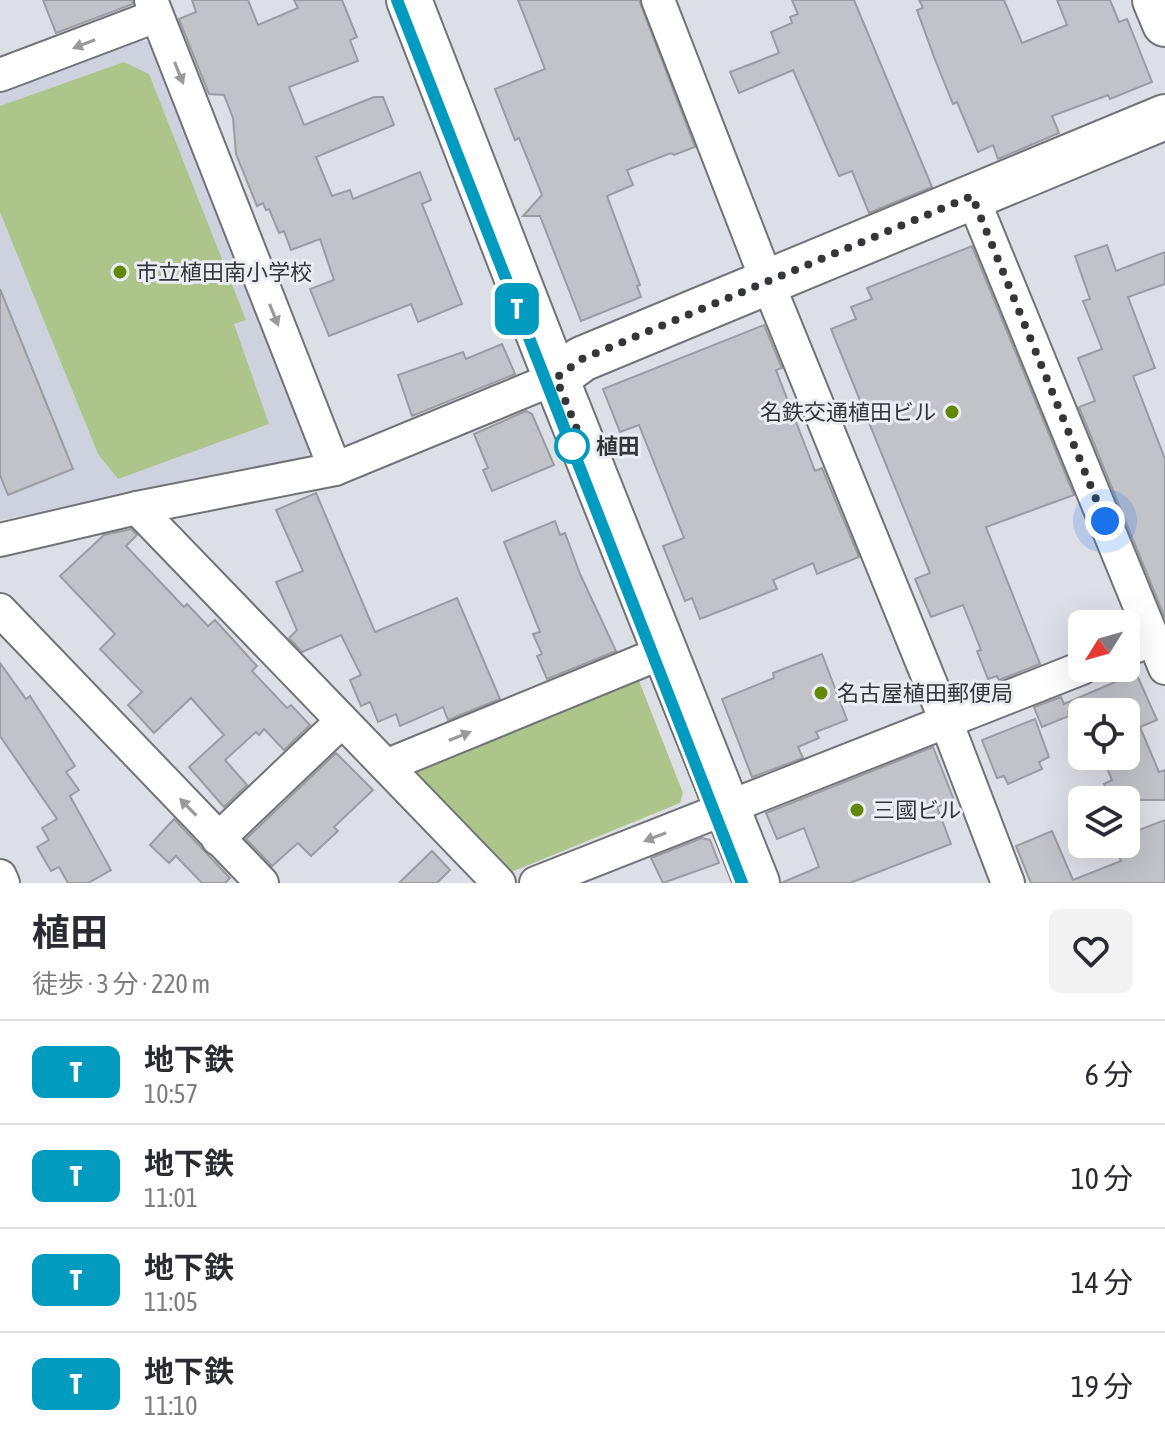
<!DOCTYPE html>
<html lang="ja">
<meta charset="utf-8">
<style>
:root{--surface:#fff;--page:#f2f2f3;--text:#2b2b33;--muted:#7c7c81;--line:#e1e1e2}
body{margin:0;font-family:"Asap Condensed","Noto Sans JP",sans-serif;background:var(--page);color:var(--text);height:100vh;display:flex;flex-direction:column;font-size:30px;white-space:nowrap}
*{box-sizing:border-box;margin:0}
p{font-size:26px;color:var(--muted)}
.icon{flex:none;width:44px;height:44px;fill:none;stroke:currentColor;stroke-width:2;stroke-linecap:round;stroke-linejoin:round}
.map{position:relative;height:883px;overflow:hidden}
.details{display:flex;flex-direction:column;background:var(--surface);flex:1}
.details>*{flex:none}
.badge{padding:0 16px;border-radius:12px;font-size:28px;line-height:52px}
.needle{width:52px;rotate:233deg}
.tools{position:absolute;left:1068px;top:610px;display:grid;gap:16px}
.tools a{display:grid;place-items:center;width:72px;height:72px;border-radius:12px;background:var(--surface);box-shadow:0 8px 32px #0002;font-size:40px}
.you{position:absolute;width:40px;height:40px;margin:-20px;border:6px solid #fff;border-radius:50%;background:#1a73e8;box-shadow:0 0 0 12px #1a73e833}
.map>.badge{position:absolute;translate:-50% -50%;box-shadow:0 0 0 4px #fff}
.round{display:grid;place-items:center;flex:none;width:84px;height:84px;border-radius:12px;background:var(--page)}
.summary{display:flex;align-items:center;justify-content:space-between;height:136px;padding:0 32px}
h1{font-size:38px;font-weight:700;line-height:60px}
ul{padding:0;list-style:none}
li{display:flex;align-items:center;gap:24px;height:104px;padding:0 32px;border-top:2px solid var(--line)}
li div{flex:1}
li b{display:block;font-size:30px}
li em{font-style:normal}
li .badge{min-width:88px;font-weight:700;text-align:center}
.map>svg:first-child{display:block}
.built{fill:#cdd2de}
.green{fill:#adc58b}
.building{fill:#c1c3c9;stroke:#9a9ca2;stroke-width:2}
.lines{fill:none;stroke-linecap:round;stroke-linejoin:round}
.street-casing{stroke:#717378;stroke-width:36}
.secondary-casing{stroke:#717378;stroke-width:48}
.primary-casing{stroke:#717378;stroke-width:48}
.street{stroke:#fff;stroke-width:32}
.secondary{stroke:#fff;stroke-width:44}
.primary{stroke:#fff;stroke-width:44}
.oneway{fill:#9a9a9c}
.line-casing{stroke:#fff;stroke-width:18}
.line{stroke:#009bbf;stroke-width:12}
.walk{stroke:#353639;stroke-width:8;stroke-dasharray:0 14.4}
.poi-dot{fill:#628709;stroke:#eaedf3;stroke-width:3}
.stop-dot{fill:#fff;stroke:#009bbf;stroke-width:4}
.labels{text-anchor:middle;dominant-baseline:central;stroke-width:6;stroke-linejoin:round;paint-order:stroke}
.poi-label{font-size:22px;fill:#353639;stroke:#eaedf3;text-anchor:start}
.stop-label{font-size:22px;font-weight:bold;fill:#353639;stroke:#eaedf3;text-anchor:start}
</style>
<div class="map">
<svg width="1165" height="883" viewBox="0 0 1165 883">
<rect width="100%" height="100%" fill="#dddfe6"/>
<!-- built -->
<path class="built" d="M139 40 153 44 309 450 303 461 0 520V93Z"/>
<!-- green -->
<g class="green">
<path d="M124 62 149 74 246 320 234 324 269 424 118 479 98 454 0 212V106Z"/>
<path d="M636 673 683 793 680 803 514 871 506 869 417 773 418 761Z"/>
</g>
<!-- building -->
<g class="building">
<path d="M43 0H132L133 4 56 33Z"/>
<path d="M192 0H248L258 25 298 8 294 0H342L357 37 350 40 358 61 289 87 304 125 374 97H383L394 125 316 157 332 196 350 190 353 199 420 172 431 200 422 204 462 304 418 322 411 304 329 336 310 289 334 280 320 239 291 250 284 231 279 233 269 209 266 210 263 203 257 206 236 154 233 118 224 95 209 94 179 19 196 12Z"/>
<path d="M518 0H639L695 147 674 155 671 153 627 170 633 185 607 196 640 285 637 286 641 297 581 321 540 216H523L542 195 519 138 515 140 495 89 545 69Z"/>
<path d="M792 0H854L932 187 869 213 852 171 839 176 793 70 739 93 730 72 779 53 771 32 792 23 790 17 798 14Z"/>
<path d="M919 0H1004L1022 43 1067 25 1057 0H1110L1119 22 1127 19 1152 82 1110 99 1108 95 1052 116 1059 133 998 159 993 145 978 152 957 102 953 104 934 57 917 10 923 8Z"/>
<path d="M1107 245 1116 271 1165 252V284L1128 297 1155 368 1133 376 1165 459V618L1079 407 1095 401 1078 358 1102 349 1083 301 1090 299 1075 256Z"/>
<path d="M972 246 1074 495 986 527 1040 664 999 680 997 676 988 679 977 651 981 650 963 605 931 617 915 579 930 573 831 329 856 319 851 307 872 299 867 288Z"/>
<path d="M0 289 73 469 8 495 0 475Z"/>
<path d="M764 325 782 368 776 370 815 471 822 468 859 557 817 574 813 563 773 580 777 589 700 619 692 598 685 601 663 546 684 538 639 425 620 432 603 389Z"/>
<path d="M502 344 515 374 412 416 398 375 463 352 466 359Z"/>
<path d="M526 411 532 414 554 465 492 491 483 470 488 468 474 434Z"/>
<path d="M316 493 375 632 457 598 500 699 448 720 443 707 400 726 396 714 378 722 370 702 361 706 350 680 361 675 341 635 302 652 289 638 297 630 276 582 303 571 276 510Z"/>
<path d="M555 521 560 535 565 533 580 574 616 651 547 679 537 656 542 654 533 634 540 632 504 542Z"/>
<path d="M131 529 137 535 126 546 184 607 187 604 208 626 215 620 257 666 252 671 287 708 291 705 310 725 284 750 264 729 259 735 256 732 225 760 247 785 224 807 189 767 224 735 191 698 154 733 128 705 142 692 100 649 115 634 60 576 104 535Z"/>
<path d="M822 654 847 720 816 732 819 738 798 747 803 758 752 777 722 699 774 678 773 673Z"/>
<path d="M0 663 26 699 30 696 75 766 66 772 79 790 70 796 111 870 88 883H68L59 867 51 871 37 847 49 840 42 828 57 819 0 736Z"/>
<path d="M1136 673 1157 720 1140 727 1159 772 1165 770V800H1111L1104 784 1112 780 1102 756H1126V712H1068L1069 716 1042 727 1034 707 1061 697 1064 704Z"/>
<path d="M1035 719 1049 757 1039 762 1042 769 1008 784 1004 776 997 778 982 740Z"/>
<path d="M933 747 954 800 937 807 951 844 850 883H781L819 867 804 828 777 839 766 813Z"/>
<path d="M336 753 373 790 334 827 338 831 311 856 298 843 272 866 246 839Z"/>
<path d="M174 819 230 878 225 883H202L176 856 169 863 150 845Z"/>
<path d="M1165 820V883H1031L1016 846 1052 831 1073 880 1121 861 1114 844H1126V835Z"/>
<path d="M702 838 710 840 719 863 663 883 651 858Z"/>
<path d="M432 851 450 870 437 883H399Z"/>
</g>
<g class="lines">
<!-- street casing -->
<g class="street-casing">
<g id="street">
<path d="M151 0 335 469"/>
<path d="M658 0 767 281 946 721 1008 883"/>
<path d="M0 75 156 16"/>
<path d="M972 196 1165 668"/>
<path d="M137 508 499 883"/>
<path d="M0 540 137 508 335 469 556 378"/>
<path d="M0 610 262 883"/>
<path d="M1126 650 1154 639"/>
<path d="M388 765 666 651"/>
<path d="M218 839 341 722"/>
<path d="M0 876 3 883"/>
<path d="M536 883 1082 668"/>
</g>
</g>
<!-- secondary casing -->
<g class="secondary-casing">
<g id="secondary">
<path d="M409 0 544 348 757 883"/>
<path d="M556 378 582 359 1165 117"/>
</g>
</g>
<!-- primary casing -->
<g class="primary-casing">
<path id="primary" d="M1155 0 1165 24"/>
</g>
<!-- street -->
<use href="#street" class="street"/>
<!-- secondary -->
<use href="#secondary" class="secondary"/>
<!-- primary -->
<use href="#primary" class="primary"/>
</g>
<!-- one-way arrows -->
<defs><path id="oneway-solid" d="M-6-.8H1V-3.2L6.5 0L1 3.2V.8H-6Z" transform="scale(2)"/></defs>
<g class="oneway">
<use href="#oneway-solid" transform="translate(84 44) rotate(159)"/>
<use href="#oneway-solid" transform="translate(179 73) rotate(68)"/>
<use href="#oneway-solid" transform="translate(274 315) rotate(68)"/>
<use href="#oneway-solid" transform="translate(460 736) rotate(-22)"/>
<use href="#oneway-solid" transform="translate(188 807) rotate(-134)"/>
<use href="#oneway-solid" transform="translate(655 837) rotate(159)"/>
</g>
<g class="lines">
<!-- line casing -->
<g class="line-casing">
<path id="line" d="M397 0 742 883"/>
</g>
<!-- line -->
<use href="#line" class="line"/>
<!-- walk -->
<path class="walk" d="M572 446 583 444 556 378 582 359 972 196 1105 521"/>
</g>
<!-- markers -->
<g class="poi-dot">
<circle cx="120" cy="272" r="8"/>
<circle cx="952" cy="412" r="8"/>
<circle cx="821" cy="693" r="8"/>
<circle cx="857" cy="810" r="8"/>
</g>
<circle class="stop-dot" cx="572" cy="446" r="16"/>
<g class="labels">
<!-- poi labels -->
<g class="poi-label">
<text x="136" y="272">市立植田南小学校</text>
<text x="936" y="412" text-anchor="end">名鉄交通植田ビル</text>
<text x="837" y="693">名古屋植田郵便局</text>
<text x="873" y="810">三國ビル</text>
</g>
<!-- stop labels -->
<g class="stop-label">
<text x="596" y="446">植田</text>
</g>
</g>
</svg>
<div class="tools">
<a><svg class="needle" viewBox="-14 -14 28 28"><path d="M0-13l5 13h-10z" fill="#e53935"/><path d="M0 13l5-13h-10z" fill="#7c7c81"/></svg></a>
<a><svg class="icon" aria-label="locate" viewBox="0 0 24 24"><circle cx="12" cy="12" r="6"/><path d="M12 2v4M12 18v4M2 12h4M18 12h4"/></svg></a>
<a><svg class="icon" aria-label="layers" viewBox="0 0 24 24"><path d="M12 4l9 5-9 5-9-5zM3 14l9 5 9-5"/></svg></a>
</div>
<div class="you" style="left:1105px;top:521px"></div>
<b class="badge" style="left:517px;top:309px;background:#009bbf;color:#fff">T</b>
</div>
<section class="details">
<div class="summary"><div><h1>植田</h1><p>徒歩 · 3 分 · 220 m</p></div><a class="round"><svg class="icon" aria-label="heart" viewBox="0 0 24 24"><path d="M12 20l-8-8c-3-5 5-10 8-4 3-6 11-1 8 4z"/></svg></a></div>
<ul>
<li><span class="badge" style="background:#009bbf;color:#fff">T</span><div><b>地下鉄</b><p>10:57</p></div><em>6 分</em></li>
<li><span class="badge" style="background:#009bbf;color:#fff">T</span><div><b>地下鉄</b><p>11:01</p></div><em>10 分</em></li>
<li><span class="badge" style="background:#009bbf;color:#fff">T</span><div><b>地下鉄</b><p>11:05</p></div><em>14 分</em></li>
<li><span class="badge" style="background:#009bbf;color:#fff">T</span><div><b>地下鉄</b><p>11:10</p></div><em>19 分</em></li>
</ul>
</section>
